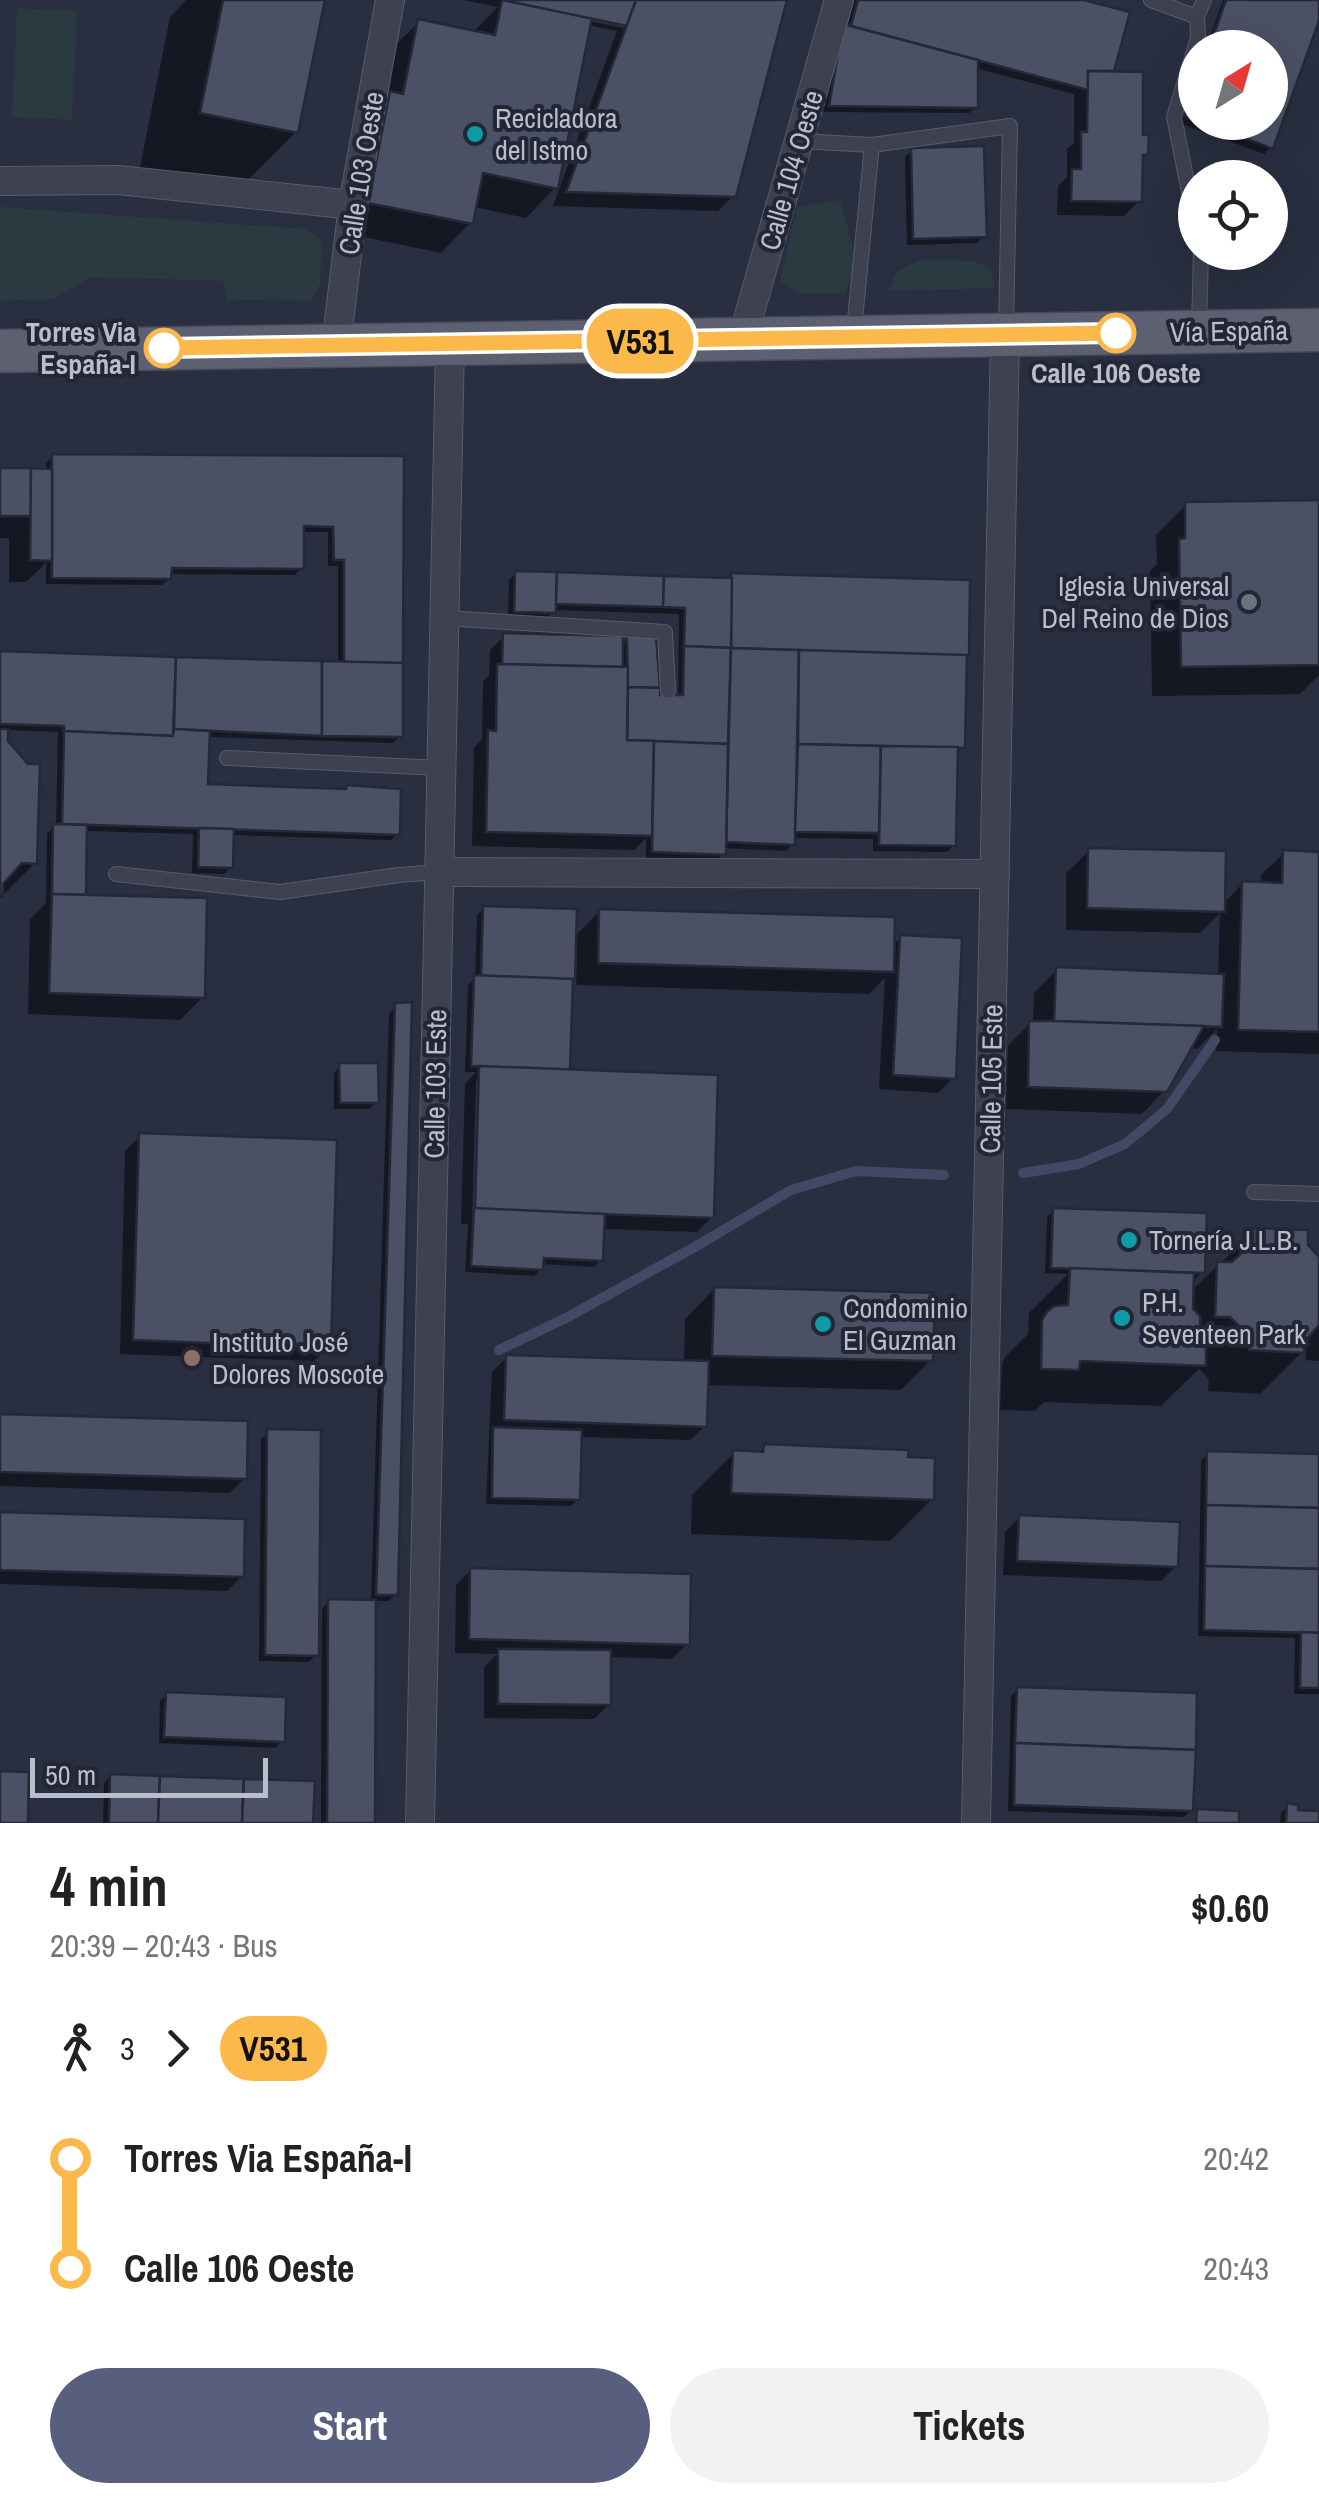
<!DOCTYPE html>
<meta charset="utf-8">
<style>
:root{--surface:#fff;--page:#f2f2f2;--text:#222;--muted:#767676;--accent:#585f7e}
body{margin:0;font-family:"Archivo Narrow",sans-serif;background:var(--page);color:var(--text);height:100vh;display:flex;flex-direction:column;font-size:38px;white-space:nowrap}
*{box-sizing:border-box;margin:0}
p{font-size:32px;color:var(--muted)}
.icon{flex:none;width:55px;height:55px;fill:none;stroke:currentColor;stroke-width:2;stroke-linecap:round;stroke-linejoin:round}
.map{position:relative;height:1823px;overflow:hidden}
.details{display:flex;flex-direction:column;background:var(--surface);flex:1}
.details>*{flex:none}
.badge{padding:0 20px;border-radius:32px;font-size:35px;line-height:65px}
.needle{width:65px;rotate:37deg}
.fabs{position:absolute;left:1178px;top:30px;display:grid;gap:20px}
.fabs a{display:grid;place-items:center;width:110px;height:110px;border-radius:50%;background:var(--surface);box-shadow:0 10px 40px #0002;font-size:50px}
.scale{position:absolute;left:30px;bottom:25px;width:238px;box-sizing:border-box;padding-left:10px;border:5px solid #babdca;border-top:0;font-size:28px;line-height:35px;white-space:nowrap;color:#babdca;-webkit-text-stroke:8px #222635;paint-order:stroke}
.map>.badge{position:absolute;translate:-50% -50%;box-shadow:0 0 0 5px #fff}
.legs{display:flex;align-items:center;gap:15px;height:110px;padding:0 50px;font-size:32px}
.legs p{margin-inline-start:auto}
.head{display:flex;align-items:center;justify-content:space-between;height:170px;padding:0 50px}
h1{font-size:55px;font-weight:800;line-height:75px}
.cta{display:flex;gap:20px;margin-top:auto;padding:20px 50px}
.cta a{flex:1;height:115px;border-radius:60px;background:var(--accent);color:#fff;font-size:40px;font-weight:800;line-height:115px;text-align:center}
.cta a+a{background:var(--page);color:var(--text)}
ul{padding:0 50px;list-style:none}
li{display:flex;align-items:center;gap:35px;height:110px;font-size:38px}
li i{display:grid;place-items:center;width:15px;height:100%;margin:0 12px;background:currentColor}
li i::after{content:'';width:25px;height:25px;margin:-12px;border:8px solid;border-radius:50%;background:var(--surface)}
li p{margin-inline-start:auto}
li:first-child i{background:linear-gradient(#0000 50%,currentColor 0)}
li:last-child i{background:linear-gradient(currentColor 50%,#0000 0)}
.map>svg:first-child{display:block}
.green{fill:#2b3a41}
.shadow{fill:#0007;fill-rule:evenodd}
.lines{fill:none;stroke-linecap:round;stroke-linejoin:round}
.stream{stroke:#414967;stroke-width:10}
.building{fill:#4b5064;stroke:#242837;stroke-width:2.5}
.lane-casing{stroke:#585c6a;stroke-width:16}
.street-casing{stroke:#585c6a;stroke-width:30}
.primary-casing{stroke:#474a59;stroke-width:45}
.lane{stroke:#3d4150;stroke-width:14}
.street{stroke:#3d4150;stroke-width:28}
.primary{stroke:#5c6070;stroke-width:42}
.line-1-casing{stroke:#fff;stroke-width:22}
.line-1{stroke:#fcb94b;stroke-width:15}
.culture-dot{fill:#0f9aa8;stroke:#222635;stroke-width:4}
.stop-1-dot{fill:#fff;stroke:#fcb94b;stroke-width:5}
.worship-dot{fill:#6b7280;stroke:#222635;stroke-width:4}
.education-dot{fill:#8d6e63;stroke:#222635;stroke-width:4}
.labels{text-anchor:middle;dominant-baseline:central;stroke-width:8;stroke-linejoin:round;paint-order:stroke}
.poi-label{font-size:28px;fill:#babdca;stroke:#222635;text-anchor:start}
.street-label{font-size:28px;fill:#babdca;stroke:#222635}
.stop-label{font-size:28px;font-weight:bold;fill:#babdca;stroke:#222635;text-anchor:end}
</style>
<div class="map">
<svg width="1319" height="1823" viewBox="0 0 1319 1823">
<rect width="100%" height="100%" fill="#292e40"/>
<!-- green -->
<g class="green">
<path d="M17 8 77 11 72 120 12 117Z"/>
<path d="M840 200 856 259 846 293H799L780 282 797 207Z"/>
<path d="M0 207 306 229 322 241 320 284 311 301 226 300 224 281 91 277 54 299 0 301Z"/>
<path d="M921 260 974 261 990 269 995 288 888 291 897 271Z"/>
</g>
<!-- shadow -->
<g class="shadow">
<path d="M186 0H322L296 132 232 196 138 177 170 17Z"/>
<path d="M464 0H784L733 196 718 211 553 206 617 31 588 25 555 188 526 218 474 207 470 223 441 253 340 232 389 51 419 22 472 33 498 7ZM589 16 629 24 628 29 589 21Z"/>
<path d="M854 0H1074L1112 70 1108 74 1140 138 1146 154 1140 160 1139 201 1124 216 1057 215 1058 186 1067 177V149L1074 143V94L975 68 976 107 969 113 823 112 837 34 847 28Z"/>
<path d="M1223 0H1319V14L1271 147 1264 154 1179 123 1195 78V122H1270V48H1206Z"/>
<path d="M912 151 984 236 977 243 907 245 905 157Z"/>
<path d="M53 456 402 459 400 736 393 743 207 737 206 787 398 833 391 840 231 835V867L224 874 192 873 193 834 85 831 84 897 203 997 180 1020 28 1014 30 919 46 903 47 833 56 826 58 732 6 730V742L35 863 0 898V654L338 665V566H328V532H302L301 568 295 575 169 574V578L162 585 46 584V563L26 582H9V538H0V470L46 471V463Z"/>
<path d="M1319 503V675L1300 694 1152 696 1150 571 1157 564 1156 535 1186 505Z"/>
<path d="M516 573 728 580 732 575 963 747 955 754 954 845 947 852 873 851V839L793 838V844L786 851 723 848V854L716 860 646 858V838L634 850 472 846 474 748 482 739 483 681 489 676 490 650 504 636 620 646 628 638 658 697 678 698 679 614 554 610 547 619 508 618 509 580Z"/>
<path d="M1089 851 1223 904 1243 883 1261 884V875L1284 853 1319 854V1054L1216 1051 1217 1029 1197 1049 1189 1048 1165 1090 1142 1114 1006 1109 1008 1046 1030 1023H1033L1034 993 1057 970 1218 976 1220 913 1200 933 1066 930V873Z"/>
<path d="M484 909 573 938 600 911 892 946 901 937 953 1078 938 1093 879 1089 885 978 869 994 576 985 577 956H572L567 1072 712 1217 697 1232 602 1229 601 1260 594 1267 541 1264V1269L534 1276 465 1272 468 1224H461L465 1084 476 1072H465L468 985 475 978 477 915ZM476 1081H481L477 1223 472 1222Z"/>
<path d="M396 1006V1594L389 1601H374L373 1823H321L322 1609 329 1602H371L389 1013Z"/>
<path d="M340 1066 376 1102 369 1109H334V1073Z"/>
<path d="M140 1136 329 1346 314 1361 120 1354 125 1151Z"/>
<path d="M1054 1210 1202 1272 1196 1279H1191V1291L1254 1231 1305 1246 1319 1261V1361L1306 1360V1348L1260 1394 1208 1391 1209 1379 1199 1369 1161 1406 1044 1402 1035 1411 1000 1410 1002 1364 1005 1357 1028 1334 1029 1313 1068 1274 1045 1273 1047 1217Z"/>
<path d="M714 1289 931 1360 901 1390 706 1385 705 1426 690 1440 579 1437 578 1499 571 1506 486 1504 492 1372 507 1357 684 1362 685 1319Z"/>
<path d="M0 1416 245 1478 230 1493 0 1486Z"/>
<path d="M268 1432 316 1655 309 1662 259 1661 261 1439Z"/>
<path d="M765 1447 906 1460 932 1499 890 1541 691 1534 692 1495 734 1453 757 1454Z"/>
<path d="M1208 1453 1319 1457V1694H1294L1295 1638 1198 1636 1201 1460Z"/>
<path d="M0 1515 242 1576 227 1591 0 1584Z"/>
<path d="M1020 1517 1176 1566 1161 1581 1003 1575 1005 1532Z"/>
<path d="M471 1570 687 1644 672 1659 609 1657V1704L594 1719 484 1718V1667L497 1654 455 1653 456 1585Z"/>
<path d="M1018 1689 1191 1810 1184 1817 1008 1811 1011 1696Z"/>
<path d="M167 1694 282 1741 275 1748 159 1743 160 1701Z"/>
<path d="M111 1776 310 1823H103L104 1783Z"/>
<path d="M1288 1806 1296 1813H1319V1823H1280L1281 1813Z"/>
</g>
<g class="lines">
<!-- stream -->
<g class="stream">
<path d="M1023 1173 1079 1164 1125 1144 1167 1109 1215 1040"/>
<path d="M499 1350 568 1317 700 1244 791 1190 856 1171 944 1175"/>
</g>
</g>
<!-- building -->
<g class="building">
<path d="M223 0H325L298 133 200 113Z"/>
<path d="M502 0 592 18 558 189 483 173 473 224 368 203 390 91 403 94 418 19 495 35Z"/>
<path d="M503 0H636L627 26Z"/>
<path d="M636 0H787L736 197 566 192Z"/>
<path d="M858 0H1084L1130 12 1114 71H1088V90L851 26Z"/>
<path d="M1226 0H1319V21L1273 149 1202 122H1270V48H1209Z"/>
<path d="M843 24 978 60V108L829 106Z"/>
<path d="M1088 71 1143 72V135H1149L1148 155H1143L1142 202 1071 201 1072 169H1081V132H1087Z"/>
<path d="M1195 85V120L1184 116Z"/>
<path d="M984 146 987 237 913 239 911 148Z"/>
<path d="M52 454 404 456 403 663H344V560H334L333 527 304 526V569L172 568 171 579 52 578Z"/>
<rect x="0" y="468" width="31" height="48"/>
<path d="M31 468 52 469V561L30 560Z"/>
<path d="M1319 500V665L1181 667 1179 539 1185 538V502Z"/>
<path d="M515 571 557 572 556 613 514 612Z"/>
<path d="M557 572 664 576 663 607 556 604Z"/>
<path d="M731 573 970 580 969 656 731 648Z"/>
<path d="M664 576 732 578 731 648 684 646 685 608 663 607Z"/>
<path d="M503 633 623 636V667L502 664Z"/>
<path d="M627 636H656L660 688 628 687Z"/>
<path d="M684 646 731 648 728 744 627 740 628 687 660 688V695H683Z"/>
<path d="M731 648 799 650 795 845 726 842Z"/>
<path d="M799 650 967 655 965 748 798 744Z"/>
<path d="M0 651 176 657 173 736 64 731V726L0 724Z"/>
<path d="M176 657 322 661V736L174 729Z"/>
<path d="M322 661 403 663V737L322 736Z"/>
<path d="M497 664 628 667 627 740 654 741 652 836 486 832 488 730 496 731Z"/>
<path d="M0 729H8V741L28 764H40L37 864 22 863 3 884V895L0 894Z"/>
<path d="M174 729 210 731 208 784 346 789 347 785 401 789 400 835 62 824 64 731 173 736Z"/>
<path d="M654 741 728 744 726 855 652 852Z"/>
<path d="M798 744 881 746 879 833 795 832Z"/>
<path d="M881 746 958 747 956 846 879 845Z"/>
<path d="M53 824 87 825 86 895 52 894Z"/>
<path d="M199 828 234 829 233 868 198 867Z"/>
<path d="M1088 848 1226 851 1225 912 1087 908Z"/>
<path d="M1283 850 1319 852V1032L1238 1030 1242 881 1282 883Z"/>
<path d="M52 894 207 898 205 998 49 993Z"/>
<path d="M483 906 577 909 575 980 481 976Z"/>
<path d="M599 909 895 917 894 972 598 963Z"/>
<path d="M900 935 962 938 956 1079 893 1075Z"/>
<path d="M1056 967 1224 974 1222 1027 1054 1021Z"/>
<path d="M474 975 573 979 570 1070 471 1066Z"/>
<path d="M412 1002 398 1595H376L395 1003Z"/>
<path d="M1029 1021H1054L1204 1026 1167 1092 1028 1087Z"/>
<path d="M339 1063H378L379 1103H340Z"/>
<path d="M479 1066 718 1075 714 1218 475 1210Z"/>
<path d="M139 1133 337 1140 331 1348 133 1340Z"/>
<path d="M474 1208 605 1214 603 1261 544 1258 543 1270 471 1266Z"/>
<path d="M1053 1208 1207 1213 1205 1273 1051 1268Z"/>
<path d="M1253 1228 1308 1230V1245L1319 1257V1325L1304 1342V1353L1249 1350 1250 1337 1230 1317H1215L1217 1262H1232L1253 1242Z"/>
<path d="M1070 1268 1194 1273 1193 1309 1200 1316V1329L1206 1330V1366L1080 1361 1079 1370 1041 1369 1042 1320 1047 1312 1054 1306 1068 1305Z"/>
<path d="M714 1287 935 1293 933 1361 712 1356Z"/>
<path d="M506 1355 709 1361 707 1427 504 1420Z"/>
<path d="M0 1414 248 1421 247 1479 0 1472Z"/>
<path d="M493 1427 582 1430 580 1500 492 1498Z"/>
<path d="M267 1429 321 1430 319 1656 265 1655Z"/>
<path d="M764 1444 909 1450 908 1457 935 1458 934 1500 731 1493 733 1450 763 1452Z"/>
<path d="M1207 1451 1319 1454V1508L1206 1505Z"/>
<path d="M1206 1505 1319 1508V1569L1205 1566Z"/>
<path d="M0 1512 245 1519 244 1577 0 1570Z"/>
<path d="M1019 1515 1180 1522 1178 1567 1017 1561Z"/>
<path d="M1205 1566 1319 1569V1633L1204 1630Z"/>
<path d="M470 1568 691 1574 690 1645 469 1639Z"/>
<path d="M328 1599 376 1600 375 1823H327Z"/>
<path d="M1301 1632 1319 1633V1688H1300Z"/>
<path d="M498 1649 611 1650V1705L498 1704Z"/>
<path d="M1017 1687 1197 1693 1196 1750 1015 1743Z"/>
<path d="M166 1692 286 1697 285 1742 164 1737Z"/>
<path d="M1015 1743 1196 1750 1193 1811 1014 1805Z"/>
<path d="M0 1771 29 1772 28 1823H0Z"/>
<path d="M110 1774 160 1776 158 1823H109Z"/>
<path d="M160 1776 244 1779 242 1823H158Z"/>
<path d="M244 1779 315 1781 313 1823H242Z"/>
<path d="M1287 1803 1298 1805V1810L1319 1811V1823H1286Z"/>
<path d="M1197 1809 1239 1811V1823H1196Z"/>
</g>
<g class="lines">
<!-- lane casing -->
<g class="lane-casing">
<g id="lane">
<path d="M1151 0 1197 17 1204 0"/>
<path d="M1195 48 1174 117 1195 222"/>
<path d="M1195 48 1198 37 1197 17"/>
<path d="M800 141 872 145"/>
<path d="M1199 327 1201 252"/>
<path d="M854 330 872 145 1010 126 1006 330"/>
<path d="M445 618 665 632 668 691"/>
<path d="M227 758 441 768"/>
<path d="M116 874 280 892 399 875 440 872"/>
<path d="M1254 1192 1319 1194"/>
</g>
</g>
<!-- street casing -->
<g class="street-casing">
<g id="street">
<path d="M0 181 118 180 353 205"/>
<path d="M742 340 839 0"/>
<path d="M336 346 353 205 390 0"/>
<path d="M440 872 995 874"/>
<path d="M420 1823 450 345"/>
<path d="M976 1823 1005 335"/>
</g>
</g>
<!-- primary casing -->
<g class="primary-casing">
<path id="primary" d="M0 351 1319 330"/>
</g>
<!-- lane -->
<use href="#lane" class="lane"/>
<!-- street -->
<use href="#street" class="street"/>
<!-- primary -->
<use href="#primary" class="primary"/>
</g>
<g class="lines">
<!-- line-1 casing -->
<g class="line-1-casing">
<path id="line-1" d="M164 348 1116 333"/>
</g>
<!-- line-1 -->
<use href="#line-1" class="line-1"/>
</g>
<!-- markers -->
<g class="culture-dot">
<circle cx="475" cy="134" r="10"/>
<circle cx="1129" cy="1240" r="10"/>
<circle cx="1122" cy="1318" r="10"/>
<circle cx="823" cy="1324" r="10"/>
</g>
<g class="stop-1-dot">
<circle cx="1116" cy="333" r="18"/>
<circle cx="164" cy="348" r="18"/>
</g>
<circle class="worship-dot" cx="1249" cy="602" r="10"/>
<circle class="education-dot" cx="192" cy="1358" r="10"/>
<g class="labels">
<!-- poi labels -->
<g class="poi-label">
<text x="495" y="118">Recicladora<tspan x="495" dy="32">del Istmo</tspan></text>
<text x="1229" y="586" text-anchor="end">Iglesia Universal<tspan x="1229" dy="32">Del Reino de Dios</tspan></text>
<text x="1149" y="1240">Tornería J.L.B.</text>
<text x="1142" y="1302">P.H.<tspan x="1142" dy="32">Seventeen Park</tspan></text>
<text x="843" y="1308">Condominio<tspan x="843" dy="32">El Guzman</tspan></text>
<text x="212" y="1342">Instituto José<tspan x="212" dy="32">Dolores Moscote</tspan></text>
</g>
<!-- street labels -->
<g class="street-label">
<text transform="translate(791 170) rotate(-74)">Calle 104 Oeste</text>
<text transform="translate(361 173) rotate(-81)">Calle 103 Oeste</text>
<text transform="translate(1229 331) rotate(-1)">Vía España</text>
<text transform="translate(991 1079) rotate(-89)">Calle 105 Este</text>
<text transform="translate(435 1084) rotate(-89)">Calle 103 Este</text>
</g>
<!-- stop labels -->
<g class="stop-label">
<text x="136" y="332">Torres Via<tspan x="136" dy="32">España-I</tspan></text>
<text x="1116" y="373" text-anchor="middle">Calle 106 Oeste</text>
</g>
</g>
</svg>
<div class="fabs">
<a><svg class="needle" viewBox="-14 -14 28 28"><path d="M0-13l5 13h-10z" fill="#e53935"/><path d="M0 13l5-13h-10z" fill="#767676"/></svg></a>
<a><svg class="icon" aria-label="locate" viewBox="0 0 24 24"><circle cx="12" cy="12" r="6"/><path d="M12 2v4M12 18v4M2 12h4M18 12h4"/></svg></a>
</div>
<div class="scale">50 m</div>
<b class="badge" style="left:640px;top:341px;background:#fcb94b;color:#111">V531</b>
</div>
<section class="details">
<div class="head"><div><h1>4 min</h1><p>20:39 – 20:43 · Bus</p></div><b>$0.60</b></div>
<div class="legs"><svg class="icon" aria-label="walk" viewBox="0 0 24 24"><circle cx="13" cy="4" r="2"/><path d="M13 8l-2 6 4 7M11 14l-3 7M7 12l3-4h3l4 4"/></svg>3<svg class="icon" aria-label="forward" viewBox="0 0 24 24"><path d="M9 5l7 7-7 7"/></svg><b class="badge" style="background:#fcb94b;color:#111">V531</b></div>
<ul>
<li><i style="color:#fcb94b"></i><b>Torres Via España-I</b><p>20:42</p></li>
<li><i style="color:#fcb94b"></i><b>Calle 106 Oeste</b><p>20:43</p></li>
</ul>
<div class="cta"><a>Start</a><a>Tickets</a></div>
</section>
